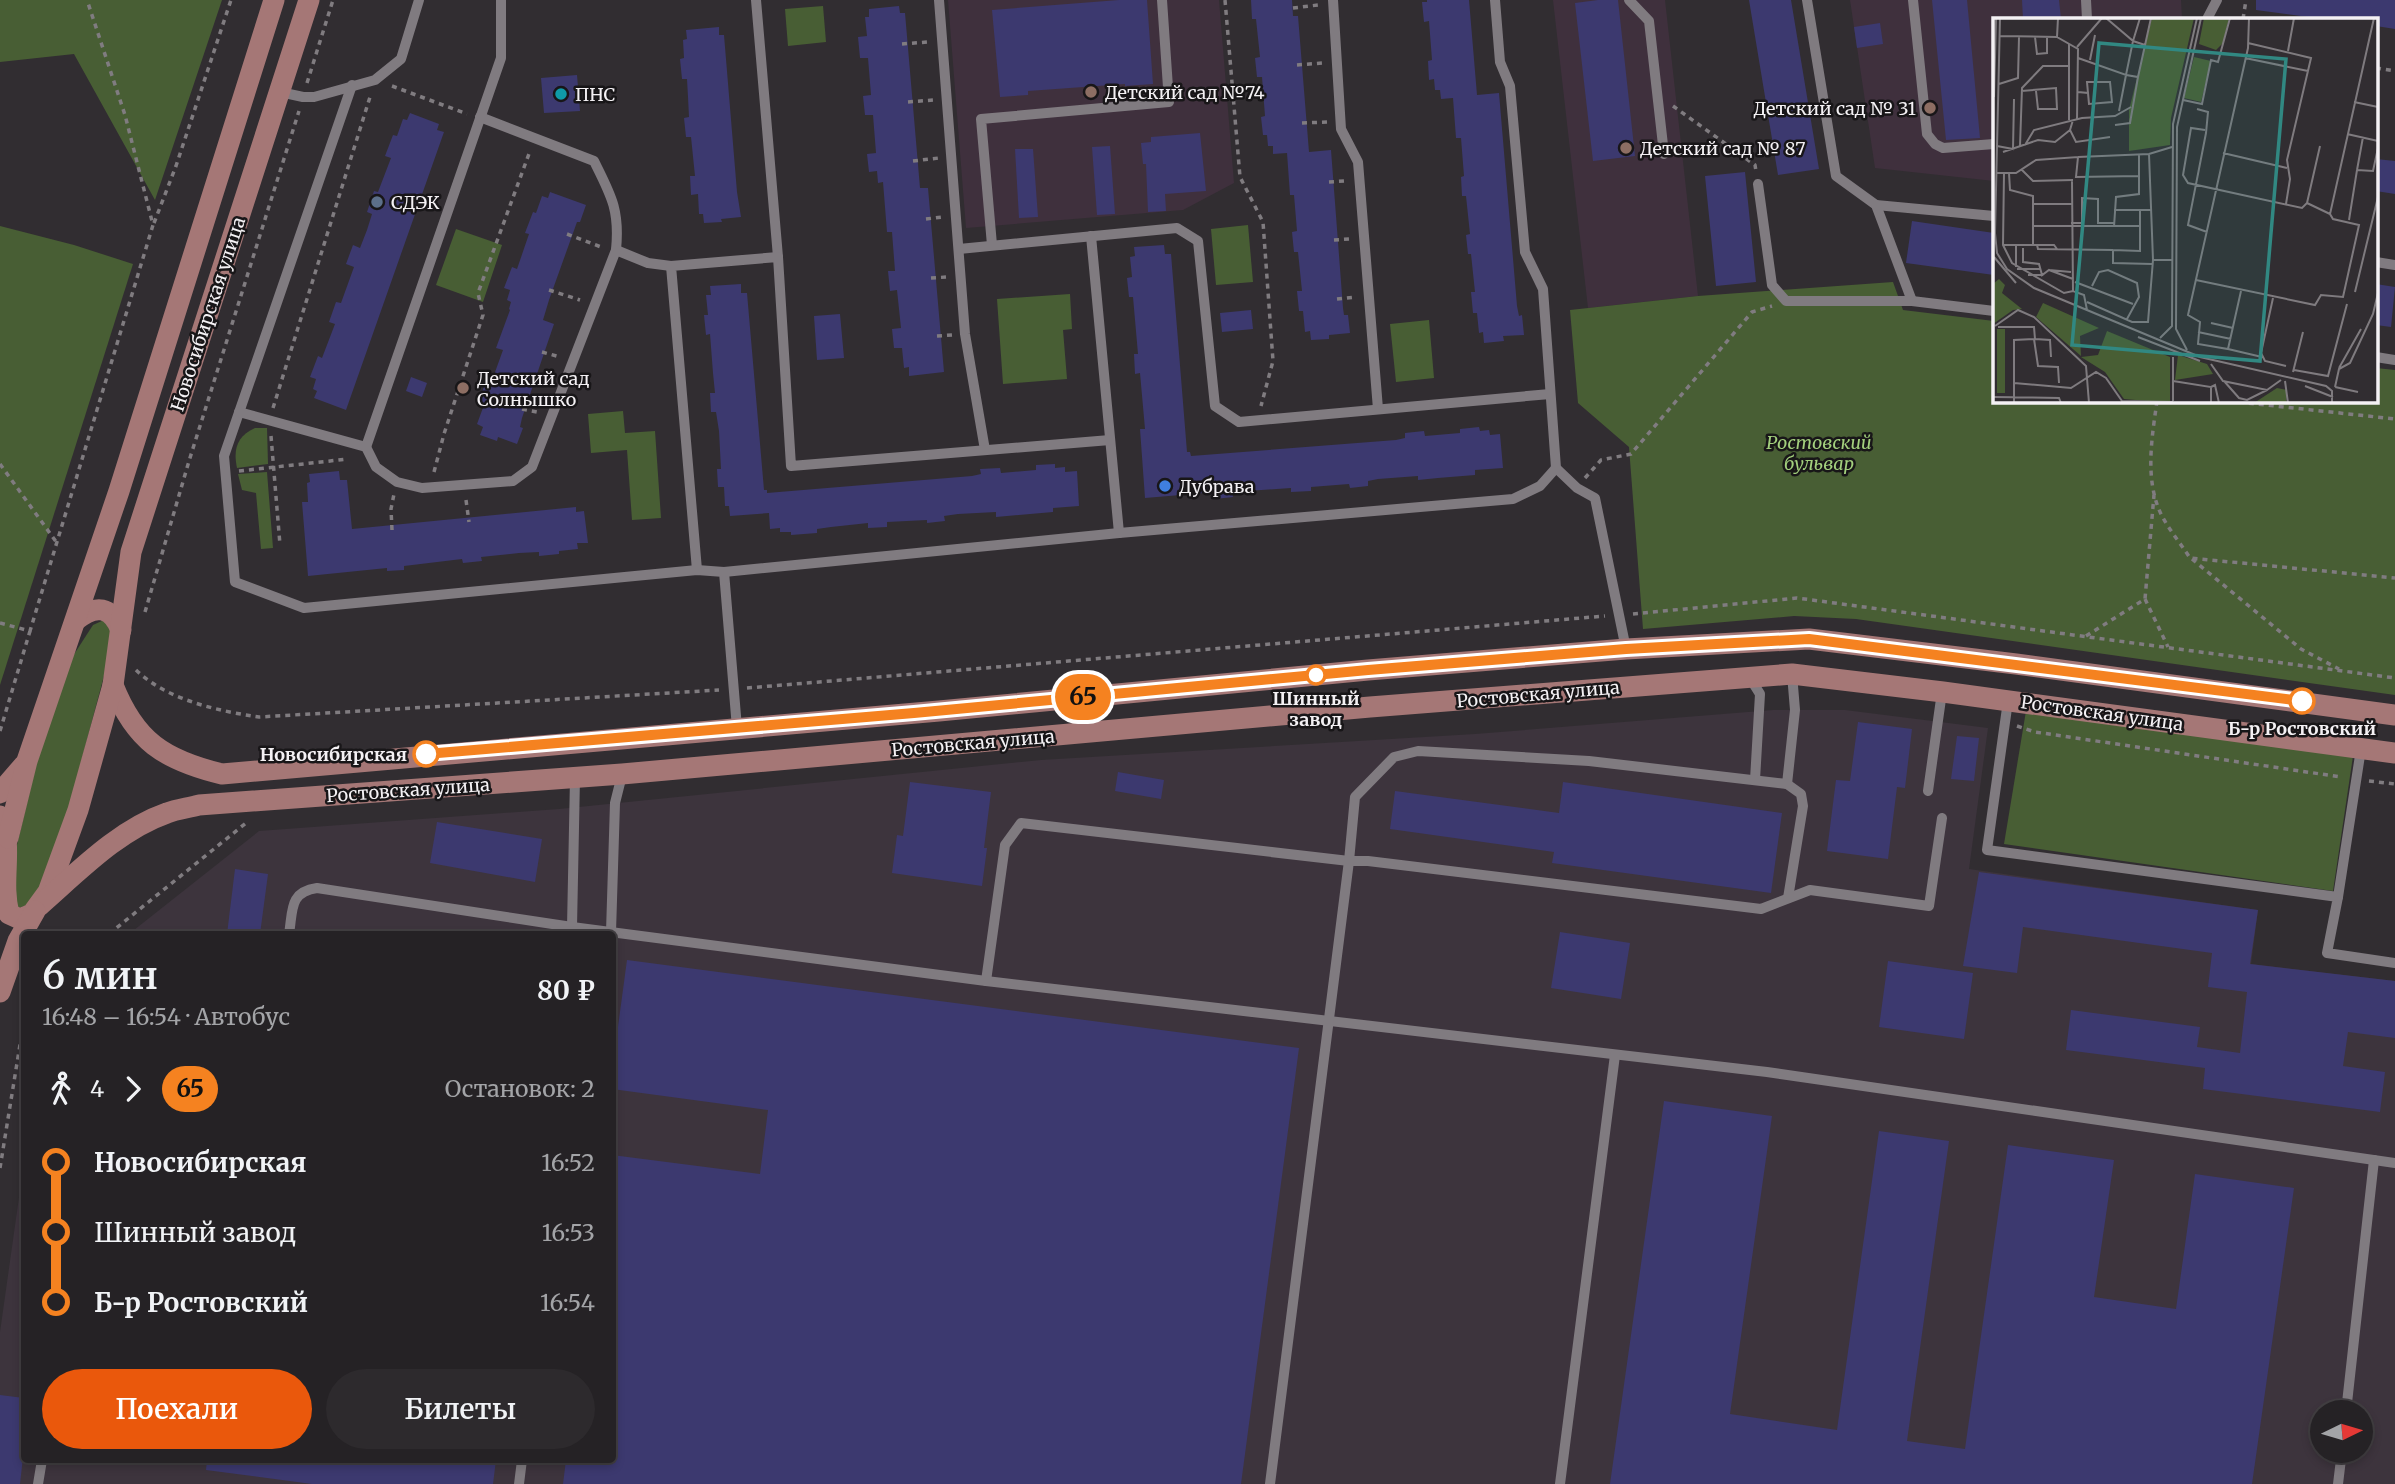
<!DOCTYPE html>
<html lang="ru">
<meta charset="utf-8">
<style>
:root{--surface:#252225;--page:#2d2a2d;--text:#f1f3f6;--muted:#a3a4a7;--line:#423f42;--accent:#ea580c}
body{margin:0;font-family:Merriweather,serif;background:var(--page);color:var(--text);height:100vh;display:flex;flex-direction:column;font-size:26px;white-space:nowrap}
*{box-sizing:border-box;margin:0}
p{font-size:23px;color:var(--muted)}
.icon{flex:none;width:38px;height:38px;fill:none;stroke:currentColor;stroke-width:2;stroke-linecap:round;stroke-linejoin:round}
.map{position:relative;flex:1;overflow:hidden}
.drawer{position:absolute;left:21px;top:931px;width:595px;height:532px;display:flex;flex-direction:column;background:var(--surface);border-radius:7px;box-shadow:0 4px 10px #0003,0 0 0 2px var(--line)}
.drawer>*{flex:none}
.badge{padding:0 14px;border-radius:23px;font-size:24px;line-height:46px}
.needle{width:46px;rotate:85deg}
.fabs{position:absolute;left:2310px;top:1400px;display:grid;gap:14px}
.fabs a{display:grid;place-items:center;width:63px;height:63px;border-radius:50%;background:var(--surface);box-shadow:0 4px 10px #0003,0 0 0 2px var(--line);font-size:35px}
.map>.badge{position:absolute;translate:-50% -50%;box-shadow:0 0 0 4px #fff}
.legs{display:flex;align-items:center;gap:10px;height:77px;padding:0 21px;font-size:23px}
.legs p{margin-inline-start:auto}
.headline{display:flex;align-items:center;justify-content:space-between;height:119px;padding:0 21px}
h1{font-size:38px;font-weight:600;line-height:52px}
.primary-button{display:flex;gap:14px;margin-top:auto;padding:14px 21px}
.primary-button a{flex:1;height:80px;border-radius:42px;background:var(--accent);color:#fff;font-size:28px;font-weight:600;line-height:80px;text-align:center}
.primary-button a+a{background:var(--page);color:var(--text)}
ul{padding:0 21px;list-style:none}
li{display:flex;align-items:center;gap:24px;height:70px;font-size:26px}
li i{display:grid;place-items:center;width:10px;height:100%;margin:0 9px;background:currentColor}
li i::after{content:'';width:18px;height:18px;margin:-9px;border:5px solid;border-radius:50%;background:var(--surface)}
li p{margin-inline-start:auto}
li:first-child i{background:linear-gradient(#0000 50%,currentColor 0)}
li:last-child i{background:linear-gradient(currentColor 50%,#0000 0)}
.map>svg:first-child{display:block}
.built{fill:#3d343d;fill-rule:evenodd}
.education{fill:#3f303d}
.green{fill:#485e34}
.building{fill:#3c396f}
.lines{fill:none;stroke-linecap:round;stroke-linejoin:round}
.path{stroke:#807c80;stroke-width:3.5;stroke-dasharray:5 5;stroke-linecap:butt}
.lane{stroke:#807b80;stroke-width:10}
.secondary{stroke:#a57776;stroke-width:21}
.line-1-casing{stroke:#fff;stroke-width:16}
.line-1{stroke:#f58220;stroke-width:10}
.education-dot{fill:#8d6e63;stroke:#181618;stroke-width:2.5}
.culture-dot{fill:#0f9aa8;stroke:#181618;stroke-width:2.5}
.service-dot{fill:#5c6f8a;stroke:#181618;stroke-width:2.5}
.shop-dot{fill:#3f7fe0;stroke:#181618;stroke-width:2.5}
.stop-1-dot{fill:#fff;stroke:#f58220;stroke-width:3.5}
.labels{text-anchor:middle;dominant-baseline:central;stroke-width:5;stroke-linejoin:round;paint-order:stroke}
.poi-label{font-size:18px;fill:#f4f1f4;stroke:#181618;text-anchor:start}
.street-label{font-size:18px;fill:#f4f1f4;stroke:#181618}
.park-label{font-size:18px;font-style:italic;fill:#a3d07d;stroke:#181618}
.stop-label{font-size:18px;font-weight:bold;fill:#f4f1f4;stroke:#181618}
.inset-road{fill:none;stroke:#7f7b7f;stroke-width:2}
.view{fill:#318882;fill-opacity:0.15;stroke:#318882;stroke-width:3.5}
.inset-edge{fill:none;stroke:#f4f1f4;stroke-width:3.5}
</style>
<div class="map">
<svg width="2395" height="1484" viewBox="0 0 2395 1484">
<rect width="100%" height="100%" fill="#312d31"/>
<!-- built -->
<path class="built" d="M1773 710H1845L1988 728 1969 869 2258 910 2251 964 2395 981V1484H0V1332L24 1162V1460H612V934H129L259 831 559 809 1041 760 1475 734ZM2322 1412H2361V1451H2322Z"/>
<!-- education -->
<g class="education">
<path d="M948 0H1219L1234 183 1183 210 966 228Z"/>
<path d="M1553 0H1665L1698 296 1588 308Z"/>
<path d="M1850 0H2181L2182 19H1994V181L1875 168Z"/>
</g>
<!-- green -->
<g class="green">
<path d="M0 0H222L155 200 74 54 0 62Z"/>
<path d="M823 6 826 42 788 46 785 9Z"/>
<path d="M1248 225 1253 282 1216 285 1211 229Z"/>
<path d="M0 226 74 245 133 264 0 685Z"/>
<path d="M456 229 502 245 483 302 436 285Z"/>
<path d="M1893 282 1903 310 1994 321V401H2376V368L2395 370V695L1856 619 1794 616 1643 629 1629 447 1578 403 1570 310 1698 296Z"/>
<path d="M1070 294 1072 329 1063 330 1067 379 1003 384 997 299Z"/>
<path d="M1429 320 1434 378 1396 382 1390 324Z"/>
<path d="M623 411 625 433 655 431 661 518 632 520 627 450 591 453 588 414Z"/>
<path d="M255 428H267L268 464 237 468C233 449 237 436 255 428Z"/>
<path d="M267 472 273 548 261 549 256 493 242 490 238 474Z"/>
<path d="M104 620 110 630V653L70 804 41 888 25 906 18 908 12 882 14 857 39 753 71 659 93 625Z"/>
<path d="M2026 711 2353 756 2333 891 2004 844Z"/>
</g>
<!-- building -->
<g class="building">
<path d="M1119 0H1147L1153 84 1125 86V84L1028 91V95L1000 97 992 10Z"/>
<path d="M1251 0H1292L1293 16H1298L1309 152 1331 150 1343 308 1344 315H1348L1350 333 1329 335V339L1311 340 1310 331 1305 332 1303 311H1299L1297 291H1302L1298 252H1294L1292 232 1297 231 1294 195H1290L1287 153 1273 154V146H1268L1267 135H1263L1261 117 1265 116 1262 77H1257L1255 58 1260 57 1256 19H1252Z"/>
<path d="M1427 0H1469L1477 95 1499 93 1517 306 1519 316 1522 315 1524 335 1503 336 1504 341 1484 343 1483 332 1479 333 1477 313H1473L1471 292H1475L1471 254H1468L1466 235 1470 234 1466 196H1462L1461 177 1464 176 1461 138H1456L1453 98 1441 99 1440 90H1435L1434 79 1429 80 1428 61 1432 60 1429 21 1424 22 1422 2H1427Z"/>
<path d="M1598 0H1618L1635 156 1593 161 1575 3Z"/>
<path d="M1749 0H1791L1819 169 1778 175Z"/>
<path d="M1932 0H1967L1980 138 1946 140Z"/>
<path d="M2022 0H2059L2061 19H2023Z"/>
<path d="M2256 0H2395V29L2376 26V19H2323L2256 10Z"/>
<path d="M899 6 900 13H905L920 188H928L944 372 909 376V367L904 368 902 348H894L892 329 901 328 897 290 890 291 888 271H895L892 232H887L883 182 878 183 877 171 869 172 867 154 876 153 873 115H865L863 96 871 95 868 58H860L858 37 867 36 865 17H869V9Z"/>
<path d="M1880 23 1883 44 1857 48 1854 27Z"/>
<path d="M719 27V35H724L737 192 741 217 721 219 722 222 704 223 703 214H699L698 194 691 195 690 176H695L691 137H686L684 118 689 117 688 97 687 79H682L680 59 684 58 683 40 687 39 686 30Z"/>
<path d="M577 75 580 111 544 113 541 78Z"/>
<path d="M410 113 439 124 437 130 444 132 346 410 314 398 317 391 313 389 316 379 310 377 318 356 322 358 335 324 329 322 336 302 341 303 354 267 346 264 353 245 360 248 367 230 372 214 367 212 374 191 378 192 391 158 385 156 393 135 397 136 403 119 407 120Z"/>
<path d="M1200 133 1206 191 1165 194 1166 211 1148 212 1146 164H1143L1141 143 1151 142V137Z"/>
<path d="M1110 146 1115 214 1097 215 1092 147Z"/>
<path d="M1015 149H1033L1038 217 1019 218Z"/>
<path d="M2376 159 2395 161V194L2376 191Z"/>
<path d="M1745 172 1756 282 1716 286 1705 176Z"/>
<path d="M550 192 586 205 580 222H577L549 300 543 320 554 324 522 418 520 427 523 428 517 444 498 437 497 441 480 435 483 427 477 424 484 405 478 403 485 384 490 386 503 350 496 348 510 310 509 309 511 302 507 300 510 290 504 288 512 267 517 269 529 234 525 233 533 212 536 213 542 196 548 198Z"/>
<path d="M1912 221 1994 233V275L1906 263Z"/>
<path d="M1164 245 1165 254H1171L1187 452H1190L1191 456 1396 440 1405 438V433L1424 431 1425 436 1460 433V429L1479 427 1480 431 1489 430 1490 435 1500 434 1503 468 1475 470V475L1438 478 1418 480V476L1378 479 1368 481V486L1350 488 1349 484 1311 487V491L1291 492V488L1232 492 1233 497 1215 499 1214 494 1204 493 1145 498 1140 429H1145L1140 373 1135 374 1134 354H1138L1133 297H1129L1127 278 1132 277 1130 257 1135 256 1134 247Z"/>
<path d="M741 284V293H747L764 490H767V493L972 476 981 474 980 469 1000 468 1001 473 1036 470V465L1055 464V468L1065 467V472L1077 471 1079 506 1053 508V512L996 517V512L958 514 944 516 945 521 927 523V520L887 522V527L868 528V523L831 527 817 529V533L791 535V532H780V528L770 529 769 513 730 516 729 506H725L724 487H718L717 469H721L719 431 716 412H711L710 393H715L713 373 710 334 706 335 704 315H708L706 295H711L710 286Z"/>
<path d="M2376 284 2395 287 2391 327 2376 325Z"/>
<path d="M1251 310 1253 329 1222 332 1220 313Z"/>
<path d="M840 314 844 358 817 360 814 316Z"/>
<path d="M411 377 427 383 422 397 406 391Z"/>
<path d="M339 471 340 480H347L352 529 576 507V512L584 511 588 543H577L578 549 559 551V554L539 556V552L519 553 481 557 482 561 463 563 462 559 404 566V570L387 571V568L308 576 302 502H308L307 483 310 482 309 474Z"/>
<path d="M1858 722 1912 729 1905 788 1897 787 1888 859 1827 851 1836 780 1850 781Z"/>
<path d="M1957 736 1979 738 1974 781 1951 779Z"/>
<path d="M1118 772 1164 780 1161 799 1115 791Z"/>
<path d="M910 782 991 792 984 848H987L982 886 892 873 897 835 903 836Z"/>
<path d="M1563 782 1782 813 1771 893 1552 863 1554 852 1390 829 1395 791 1559 813Z"/>
<path d="M437 822 542 839 535 882 430 863Z"/>
<path d="M235 869 268 874 260 934H227Z"/>
<path d="M1979 872 2258 910 2250 964 2395 981V1038L2348 1032 2343 1066 2385 1072 2380 1112 2203 1089 2205 1068 2066 1050 2071 1010 2200 1027 2197 1047 2240 1053 2247 992 2208 987 2212 953 2023 927 2017 973 1963 966Z"/>
<path d="M1560 932 1630 943 1621 999 1551 988Z"/>
<path d="M627 960 1299 1048 1241 1484H563L566 1460H612V1155L760 1174 768 1110 612 1089V1071Z"/>
<path d="M1888 961 1973 973 1964 1039 1879 1027Z"/>
<path d="M1664 1101 1772 1116 1730 1414 1837 1430 1879 1131 1949 1141 1907 1441 1965 1449 2008 1145 2114 1160 2094 1297 2176 1309 2195 1174 2294 1188 2252 1484H1610Z"/>
<path d="M0 1395 24 1398V1448L20 1484H0Z"/>
<path d="M207 1460H496L493 1484H312L206 1470Z"/>
</g>
<g class="lines">
<!-- path -->
<g class="path">
<path d="M1225 0 1240 177 1263 222 1273 361 1261 406"/>
<path d="M1293 8 1318 5"/>
<path d="M2243 19 2246 0"/>
<path d="M902 44 928 42"/>
<path d="M1297 65 1323 63"/>
<path d="M2376 68 2395 71"/>
<path d="M307 83 333 0"/>
<path d="M392 86 467 114"/>
<path d="M908 102 934 100"/>
<path d="M1673 106 1755 165 1756 171"/>
<path d="M1302 123 1328 122"/>
<path d="M913 161 939 158"/>
<path d="M1329 182 1344 181"/>
<path d="M926 219 942 217"/>
<path d="M154 223 176 166 231 0"/>
<path d="M567 234 601 247"/>
<path d="M1334 240 1349 239"/>
<path d="M931 278 947 277"/>
<path d="M549 290 580 300"/>
<path d="M1337 299 1356 297"/>
<path d="M937 336 952 335"/>
<path d="M542 352 560 357"/>
<path d="M2157 401C2152 437 2144 481 2162 516 2170 531 2181 544 2190 558L2395 578"/>
<path d="M2229 401 2395 419"/>
<path d="M273 408 370 97"/>
<path d="M522 409 537 412"/>
<path d="M271 436 280 545"/>
<path d="M0 464 57 543"/>
<path d="M239 471 348 459"/>
<path d="M434 472 444 434 483 315 478 293 530 151"/>
<path d="M1585 478 1601 460 1631 454 1752 312 1772 306"/>
<path d="M466 500 469 522"/>
<path d="M392 530 391 509 394 494"/>
<path d="M2192 559 2301 649 2339 669"/>
<path d="M2145 599 2168 647"/>
<path d="M145 612 189 461 299 111"/>
<path d="M1633 614 1797 598 2395 678"/>
<path d="M0 623 30 631 153 225 125 115 87 0"/>
<path d="M2086 636 2145 599 2154 495"/>
<path d="M136 670C167 700 218 711 259 717L719 690"/>
<path d="M747 688 1605 616"/>
<path d="M2017 726 2035 732 2341 777"/>
<path d="M0 731 30 631"/>
<path d="M2369 781 2395 784"/>
<path d="M109 934 246 823"/>
<path d="M0 1168 24 1020"/>
</g>
<!-- lane -->
<g class="lane">
<path d="M756 0 778 257"/>
<path d="M939 0 965 334 985 450"/>
<path d="M1333 0 1341 129 1358 162 1378 409"/>
<path d="M1495 0 1500 62 1510 86 1525 252 1543 289 1556 468 1577 488 1595 498 1626 649"/>
<path d="M1629 0 1649 21 1664 154"/>
<path d="M1807 0 1836 176 1876 205 1912 301"/>
<path d="M1913 0 1927 134 1935 144 1943 148 1994 144"/>
<path d="M2086 0 2087 19"/>
<path d="M2207 19 2217 0"/>
<path d="M352 85 224 456 235 582 304 608 697 570 724 572 737 728"/>
<path d="M280 92 303 97H314L375 80 401 59 419 0"/>
<path d="M1758 184 1772 285 1786 301H1912L1994 311"/>
<path d="M1876 205 1994 216"/>
<path d="M1091 236 1119 533"/>
<path d="M992 245 981 119 1169 102 1162 0"/>
<path d="M959 249 1177 228 1198 241 1215 406 1239 422 1550 394"/>
<path d="M616 250 648 263 671 266"/>
<path d="M2376 262 2395 265"/>
<path d="M2376 357 2395 360"/>
<path d="M239 412 366 447 376 467 397 482 422 488 513 481 532 467 616 250C620 210 611 195 594 161L480 117"/>
<path d="M366 447 501 58V0"/>
<path d="M697 570 671 266 778 257 791 466 1110 440"/>
<path d="M724 572 1119 533 1513 499 1540 486 1556 468"/>
<path d="M1750 678 1760 694 1755 780"/>
<path d="M2008 701 1987 850 2338 897 2327 953 2395 963"/>
<path d="M1787 784 1795 710 1792 674"/>
<path d="M1928 791 1942 692"/>
<path d="M2338 897 2361 749"/>
<path d="M572 927 575 778"/>
<path d="M611 932 615 803 622 775"/>
<path d="M289 934C293 910 289 892 317 888L572 927 986 981 1767 1072 2395 1163"/>
<path d="M986 981 1005 845 1021 823 1349 861H1368L1761 909 1810 890 1929 906 1942 818"/>
<path d="M2346 1412 2374 1160"/>
<path d="M38 1484 42 1460"/>
<path d="M519 1484 522 1460"/>
<path d="M1270 1484 1349 861 1355 797 1394 757 1418 751 1589 761 1787 784 1801 794 1803 806 1788 898"/>
<path d="M1560 1484 1615 1055"/>
<path d="M2338 1484 2342 1451"/>
</g>
<!-- secondary -->
<g class="secondary">
<path d="M76 620C96 604 111 606 121 630"/>
<path d="M113 685C135 741 164 760 222 774L939 711 1368 670 1626 649 1809 639 2016 664 2395 715"/>
<path d="M0 793 24 765"/>
<path d="M0 816C14 847 0 879 9 914L20 919 32 914 48 892 78 810 113 685 131 552 309 0"/>
<path d="M8 838 27 761 119 491 274 0"/>
<path d="M39 906C78 872 118 830 167 813 177 809 189 808 199 805L622 774 1370 707 1792 674 1943 692 2395 753"/>
<path d="M0 992 18 941 35 911"/>
</g>
</g>
<g class="lines">
<!-- line-1 casing -->
<g class="line-1-casing">
<path id="line-1" d="M426 754 914 713 1368 670 1626 649 1809 639 2302 701"/>
</g>
<!-- line-1 -->
<use href="#line-1" class="line-1"/>
</g>
<!-- markers -->
<g class="education-dot">
<circle cx="1091" cy="92" r="7"/>
<circle cx="1930" cy="108" r="7"/>
<circle cx="1626" cy="148" r="7"/>
<circle cx="463" cy="388" r="7"/>
</g>
<circle class="culture-dot" cx="561" cy="94" r="7"/>
<circle class="service-dot" cx="377" cy="202" r="7"/>
<circle class="shop-dot" cx="1165" cy="486" r="7"/>
<g class="stop-1-dot">
<circle cx="1316" cy="675" r="9"/>
<circle cx="2302" cy="701" r="12"/>
<circle cx="426" cy="754" r="12"/>
</g>
<g class="labels">
<!-- poi labels -->
<g class="poi-label">
<text x="1105" y="92">Детский сад №74</text>
<text x="575" y="94">ПНС</text>
<text x="1916" y="108" text-anchor="end">Детский сад № 31</text>
<text x="1640" y="148">Детский сад № 87</text>
<text x="391" y="202">СДЭК</text>
<text x="477" y="378">Детский сад<tspan x="477" dy="21">Солнышко</tspan></text>
<text x="1179" y="486">Дубрава</text>
</g>
<!-- street labels -->
<g class="street-label">
<text transform="translate(208 314) rotate(-72)">Новосибирская улица</text>
<text transform="translate(1538 694) rotate(-5)">Ростовская улица</text>
<text transform="translate(2102 713) rotate(8)">Ростовская улица</text>
<text transform="translate(973 743) rotate(-5)">Ростовская улица</text>
<text transform="translate(408 790) rotate(-4)">Ростовская улица</text>
</g>
<!-- park labels -->
<g class="park-label">
<text x="1819" y="442">Ростовский<tspan x="1819" dy="21">бульвар</tspan></text>
</g>
<!-- stop labels -->
<g class="stop-label">
<text x="1316" y="698">Шинный<tspan x="1316" dy="21">завод</tspan></text>
<text x="2302" y="728">Б-р Ростовский</text>
<text x="407" y="754" text-anchor="end">Новосибирская</text>
</g>
</g>
<!-- overview -->
<g transform="translate(1993 18)">
<rect width="385" height="385" fill="#312d31"/>
<path d="M159 0H201L178 100 177 127 136 133V92ZM211 0H236L230 25 223 32 206 26ZM201 39 218 43 208 84 191 80ZM6 261 12 267 9 275 29 291 20 292 0 306V266ZM50 285 106 310 87 318 88 338 43 299ZM4 311H12V375H4ZM114 313 177 339V385L131 381 112 354 88 339 105 337ZM185 337 214 346 220 356 182 362ZM284 370 294 372 293 385H261Z" fill="#485e34"/>
<path class="inset-road" d="M7 0 2 215 4 235 14 251 41 270 207 339 333 368 339 373V385M65 0 64 19 85 31 84 101M147 0 140 23 152 27M7 18 64 19M42 19 44 36 54 35V20M255 25 318 40 294 142 297 161 293 186M76 26V102M84 29 109 0M295 33 301 0M85 40 133 57 140 23 113 0M252 40 315 53M97 42 102 17M6 66 25 60 26 19M28 73 63 70 64 91H45L43 73M85 74 95 75 96 86 119 84 117 64H94L95 75M1 79 3 0M190 82 209 86 218 42 225 44 237 0M361 84 385 89M204 91 215 94 213 115 195 207 214 214M126 93 133 57 145 59 158 0M80 102 77 112 83 124 117 119M122 107 137 105 145 59M212 112 198 110 190 157 195 165 309 190 314 185 327 128M354 116 385 123M32 127 41 112 89 100 122 98 138 89M4 128 20 131 21 81M27 128 29 70 50 48H76M10 134 45 122 62 124 77 112M230 135 294 150M156 136 160 242M85 139 156 136 179 129M29 152 40 163 80 162M364 152 370 119M4 155H23L43 142 85 139 83 159 146 158M11 155 10 227 19 245 71 275 80 273 91 277 94 292M16 155 17 172 40 178V227M79 163 80 273M314 185 337 196M40 186H79M121 192H159M147 192V233L120 232V245L159 246M356 202 364 152 380 153 385 130M78 205H89V180L105 181V205H121M40 208H147M121 209 123 179 146 176V136M10 227H61L64 231M23 227V249M44 227 45 231 120 232M30 230V244L46 246 49 257H35M1 239 23 265M24 251H47M56 252 78 254M48 258 56 252 80 261M203 262 322 287 328 277 350 279 366 207 340 201 337 196 381 0M82 264 140 286M99 268 106 254 115 252 144 265 146 279 134 301M248 273 235 331 205 326 207 304 195 297 255 30 256 0M362 274 385 179M280 280 268 335 272 343 293 348M94 284 139 304H155L160 242H180M218 305 240 310M2 308 25 292 41 299 93 348 96 385M5 309H41L42 321 21 322V385M205 314 238 321M145 319 207 343M167 320 179 308 180 106 204 0M41 321 45 348 65 349 66 365M42 321 57 322 58 339M235 331 269 339M194 332 183 311 184 109 208 0M180 339V383M218 346 230 363 274 372 288 362M346 350 368 311M301 352 335 358 354 286M300 354 310 314M180 363 218 369V385M231 363 246 380 254 382 274 372M292 363 295 385M21 365 78 370 103 354 113 360 129 383 180 384M312 368 340 379M218 369 222 367 226 385M342 369 346 351 357 345 380 296 385 275M342 369 365 374M0 379 66 380 68 385"/>
<path class="view" d="M106 25 293 41 267 343 79 327Z"/>
<rect width="385" height="385" class="inset-edge"/>
</g>
</svg>
<div class="fabs">
<a><svg class="needle" viewBox="-14 -14 28 28"><path d="M0-13l5 13h-10z" fill="#e53935"/><path d="M0 13l5-13h-10z" fill="#a3a4a7"/></svg></a>
</div>
<b class="badge" style="left:1083px;top:697px;background:#f58220;color:#111">65</b>
<section class="drawer">
<div class="headline"><div><h1>6 мин</h1><p>16:48 – 16:54 · Автобус</p></div><b>80 ₽</b></div>
<div class="legs"><svg class="icon" aria-label="walk" viewBox="0 0 24 24"><circle cx="13" cy="4" r="2"/><path d="M13 8l-2 6 4 7M11 14l-3 7M7 12l3-4h3l4 4"/></svg>4<svg class="icon" aria-label="forward" viewBox="0 0 24 24"><path d="M9 5l7 7-7 7"/></svg><b class="badge" style="background:#f58220;color:#111">65</b><p>Остановок: 2</p></div>
<ul>
<li><i style="color:#f58220"></i><b>Новосибирская</b><p>16:52</p></li>
<li><i style="color:#f58220"></i><span>Шинный завод</span><p>16:53</p></li>
<li><i style="color:#f58220"></i><b>Б-р Ростовский</b><p>16:54</p></li>
</ul>
<div class="primary-button"><a>Поехали</a><a>Билеты</a></div>
</section>
</div>
